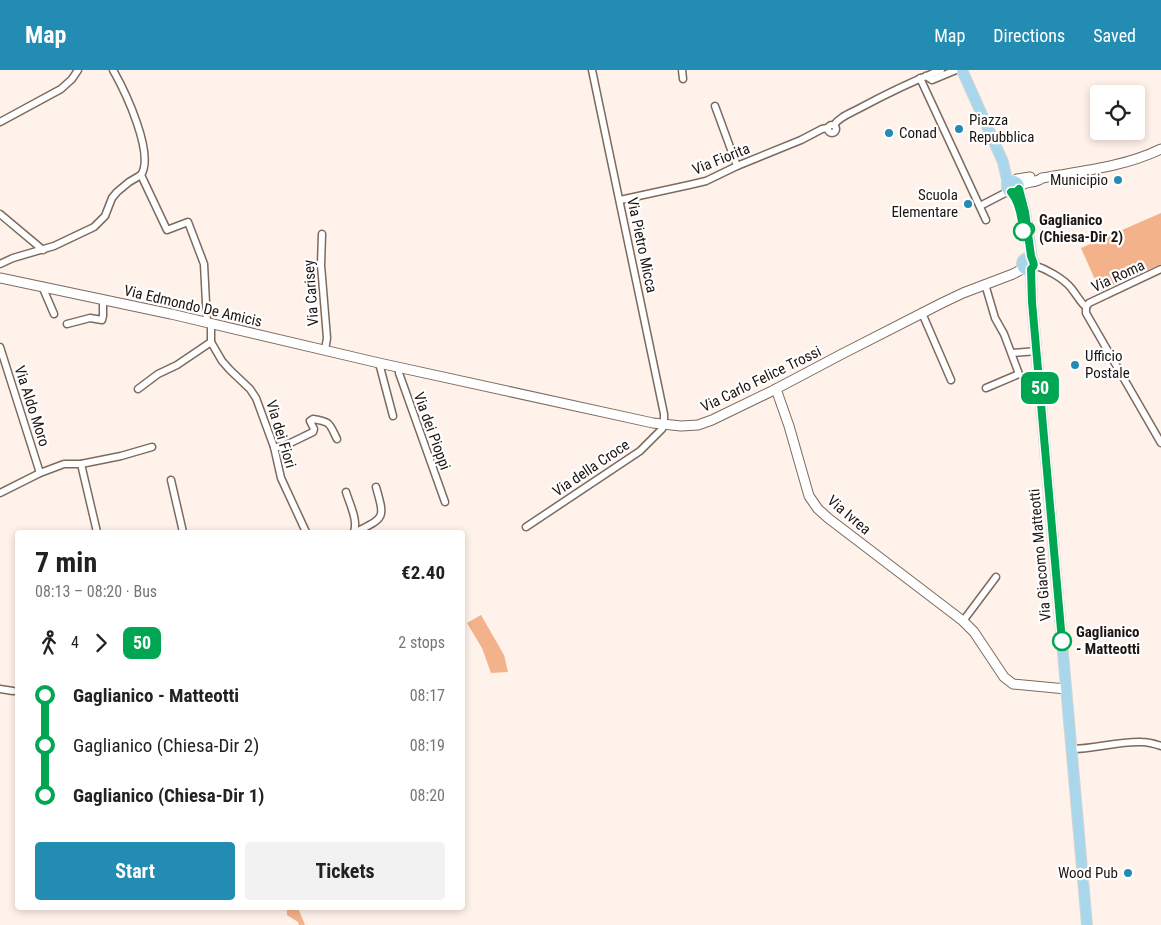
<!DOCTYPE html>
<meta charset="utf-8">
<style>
:root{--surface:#fff;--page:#f2f2f2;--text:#222;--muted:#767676;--accent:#228cb3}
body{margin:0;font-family:"Roboto Condensed",sans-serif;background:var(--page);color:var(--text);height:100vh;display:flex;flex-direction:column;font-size:19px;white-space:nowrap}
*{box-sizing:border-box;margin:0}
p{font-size:16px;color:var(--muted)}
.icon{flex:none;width:28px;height:28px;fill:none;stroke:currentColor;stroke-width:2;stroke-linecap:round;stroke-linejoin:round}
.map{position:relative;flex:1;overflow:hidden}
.side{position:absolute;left:15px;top:460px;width:450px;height:380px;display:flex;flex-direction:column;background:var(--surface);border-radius:5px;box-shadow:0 2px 8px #0003}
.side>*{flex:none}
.badge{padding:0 10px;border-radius:8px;font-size:18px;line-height:32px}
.buttons{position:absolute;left:1090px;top:15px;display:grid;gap:10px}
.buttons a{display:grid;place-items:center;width:55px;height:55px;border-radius:5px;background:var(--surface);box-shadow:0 2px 8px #0003;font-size:25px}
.map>.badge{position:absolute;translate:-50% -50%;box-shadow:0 0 0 2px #fff}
.legs{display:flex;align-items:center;gap:8px;height:55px;padding:0 20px;font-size:16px}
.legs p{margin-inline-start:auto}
.head{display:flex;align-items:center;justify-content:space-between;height:85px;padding:0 20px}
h1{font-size:28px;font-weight:700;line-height:38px}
.button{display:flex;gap:10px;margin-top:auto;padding:10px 20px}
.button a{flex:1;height:58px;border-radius:5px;background:var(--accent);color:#fff;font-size:20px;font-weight:700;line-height:58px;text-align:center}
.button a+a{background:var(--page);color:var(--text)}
ul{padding:0 20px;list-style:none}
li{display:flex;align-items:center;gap:18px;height:50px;font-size:19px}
li i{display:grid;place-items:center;width:8px;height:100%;margin:0 6px;background:currentColor}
li i::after{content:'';width:12px;height:12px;margin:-6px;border:4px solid;border-radius:50%;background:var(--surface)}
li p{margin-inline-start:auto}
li:first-child i{background:linear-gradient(#0000 50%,currentColor 0)}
li:last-child i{background:linear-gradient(currentColor 50%,#0000 0)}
header{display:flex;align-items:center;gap:30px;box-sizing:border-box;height:70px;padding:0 25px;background:var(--accent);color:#fff}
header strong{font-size:24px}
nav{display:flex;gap:28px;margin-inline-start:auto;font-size:18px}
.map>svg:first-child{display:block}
.green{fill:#f4b28a}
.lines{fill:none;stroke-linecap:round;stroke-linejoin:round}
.street-casing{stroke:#7d6a5f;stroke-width:9}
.secondary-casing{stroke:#7d6a5f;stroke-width:11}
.primary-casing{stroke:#d6d5d4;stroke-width:12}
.street{stroke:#fff;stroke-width:6}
.secondary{stroke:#fff;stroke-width:9}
.primary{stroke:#a8d7ec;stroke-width:10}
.line-1-casing{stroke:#fff;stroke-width:11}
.line-1{stroke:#00a651;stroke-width:8}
.poi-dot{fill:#228cb3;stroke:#fff;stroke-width:2}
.stop-1-dot{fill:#fff;stroke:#00a651;stroke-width:2.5}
.labels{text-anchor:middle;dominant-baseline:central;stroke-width:4.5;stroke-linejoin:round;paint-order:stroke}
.poi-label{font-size:15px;fill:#1d1511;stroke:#fff;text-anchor:start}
.street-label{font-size:15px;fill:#1d1511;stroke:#fff}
.stop-label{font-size:15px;font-weight:bold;fill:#1d1511;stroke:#fff;text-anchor:start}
</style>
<header>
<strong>Map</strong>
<nav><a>Map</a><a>Directions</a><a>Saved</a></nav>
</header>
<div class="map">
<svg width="1161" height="855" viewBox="0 0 1161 855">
<rect width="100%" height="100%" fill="#fff2ea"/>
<!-- green -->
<g class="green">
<path d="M1161 143V194L1100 221 1081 178Z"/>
<path d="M481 545 504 585 508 602 491 603 482 578 467 553Z"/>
<path d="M287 838H298L305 855H299L298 852 287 845Z"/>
</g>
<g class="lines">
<!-- street casing -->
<g class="street-casing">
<g id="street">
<path d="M113 0C125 21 155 84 141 105"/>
<path d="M682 0 683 9"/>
<path d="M926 6 932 10 956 0"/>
<path d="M920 8 986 150"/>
<path d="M715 36 737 96"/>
<path d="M0 52 61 19 72 9 78 0"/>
<circle cx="832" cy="59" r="4"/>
<path d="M834 55C839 47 851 43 860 38 886 24 913 11 941 0"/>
<path d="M141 105 167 160 188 152 204 194 207 253"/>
<path d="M620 130 689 115 706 111 737 96 801 70 822 59 827 58"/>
<path d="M980 136 1009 121"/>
<path d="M0 144 43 180"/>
<path d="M322 164 321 195 327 268 325 280"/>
<path d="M0 194 13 188 54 176 94 157 105 146 112 128 117 122 129 112 141 105"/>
<path d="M1034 195C1046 199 1063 208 1071 218 1077 225 1080 232 1086 237V243L1161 373"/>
<path d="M985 214 995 248 1004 264 1019 304 986 318"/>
<path d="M42 216 54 244"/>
<path d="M1086 237 1089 233 1161 199"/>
<path d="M922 243 951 310"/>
<path d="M67 254 90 248 102 250 103 246V230"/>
<path d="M211 254V272L222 291 230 300 250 319 256 328 274 377 281 408 306 462"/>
<path d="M0 277 40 403"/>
<path d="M1012 283 1037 281"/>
<path d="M379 293 393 346"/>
<path d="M399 297V303L445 432"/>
<path d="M138 319 158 304 177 295 211 272"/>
<path d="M274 377H282L313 362 314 359 310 351 313 349C331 352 329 353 337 369"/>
<path d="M81 394 97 462"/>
<path d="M171 410 183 462"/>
<path d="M346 422C350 435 358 450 354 462"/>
<path d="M0 423 40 403 64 394H81L121 386 152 377"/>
<path d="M526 457 640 381 662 359 664 355V344L592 0"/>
<path d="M356 462C385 447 385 449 376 417"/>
<path d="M963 551 996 507"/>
<path d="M0 619 13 621"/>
<path d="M1071 679C1095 679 1118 671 1142 672 1148 672 1155 674 1161 676"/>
</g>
</g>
<!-- secondary casing -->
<g class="secondary-casing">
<g id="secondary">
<path d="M1015 111 1017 109 1030 107"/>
<path d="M1019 117C1026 110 1035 114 1042 108 1082 101 1124 97 1161 79"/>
<path d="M0 208 171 244 379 293 653 353 681 356 698 355 712 350 772 321 842 284 942 233 963 223 1013 204 1024 198"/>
<path d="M776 319 789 356 809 426 818 439 828 448 963 551 974 562 1004 607 1013 614 1066 619"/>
</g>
</g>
<!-- primary casing -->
<g class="primary-casing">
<g id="primary">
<path d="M962 0 1003 92 1007 110V115"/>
<circle cx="1013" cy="117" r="6"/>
<path d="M1019 119 1025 142 1032 189"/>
<circle cx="1028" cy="194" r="6"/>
<path d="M1031 199 1032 232 1087 855"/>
</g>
</g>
<!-- street -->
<use href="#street" class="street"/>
<!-- secondary -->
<use href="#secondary" class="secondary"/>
<!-- primary -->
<use href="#primary" class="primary"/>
</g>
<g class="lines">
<!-- line-1 casing -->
<g class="line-1-casing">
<path id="line-1" d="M1023 161C1022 148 1020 133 1011 122H1016L1019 119 1025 142 1031 186C1033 192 1036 195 1031 199L1032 232 1062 571"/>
</g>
<!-- line-1 -->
<use href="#line-1" class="line-1"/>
</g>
<!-- markers -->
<g class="poi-dot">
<circle cx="959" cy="59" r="5"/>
<circle cx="889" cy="63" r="5"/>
<circle cx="1118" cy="110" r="5"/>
<circle cx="968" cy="134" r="5"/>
<circle cx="1075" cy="295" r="5"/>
<circle cx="1128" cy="803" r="5"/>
</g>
<g class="stop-1-dot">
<circle cx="1028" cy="159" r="6"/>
<circle cx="1023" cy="161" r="9"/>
<circle cx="1062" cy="571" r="9"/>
</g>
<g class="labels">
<!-- poi labels -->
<g class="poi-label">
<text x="969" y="50">Piazza<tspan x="969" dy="17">Repubblica</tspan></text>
<text x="899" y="63">Conad</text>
<text x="1108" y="110" text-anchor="end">Municipio</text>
<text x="958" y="125" text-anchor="end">Scuola<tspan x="958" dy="17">Elementare</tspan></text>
<text x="1085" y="286">Ufficio<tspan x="1085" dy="17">Postale</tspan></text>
<text x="1118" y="803" text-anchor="end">Wood Pub</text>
</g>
<!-- street labels -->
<g class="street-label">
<text transform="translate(721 89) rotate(-22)">Via Fiorita</text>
<text transform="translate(642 175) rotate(78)">Via Pietro Micca</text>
<text transform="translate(1118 206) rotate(-25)">Via Roma</text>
<text transform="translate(311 223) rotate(-94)">Via Carisey</text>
<text transform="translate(193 236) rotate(13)">Via Edmondo De Amicis</text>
<text transform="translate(761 309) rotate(-26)">Via Carlo Felice Trossi</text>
<text transform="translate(32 336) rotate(72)">Via Aldo Moro</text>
<text transform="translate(432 361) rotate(70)">Via dei Pioppi</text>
<text transform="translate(281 364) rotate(73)">Via dei Fiori</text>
<text transform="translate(591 398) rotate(-34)">Via della Croce</text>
<text transform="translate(849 445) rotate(40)">Via Ivrea</text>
<text transform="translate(1040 485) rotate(-95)">Via Giacomo Matteotti</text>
</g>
<!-- stop labels -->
<g class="stop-label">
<text x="1039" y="150">Gaglianico<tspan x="1039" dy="17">(Chiesa-Dir 2)</tspan></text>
<text x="1076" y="562">Gaglianico<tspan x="1076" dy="17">- Matteotti</tspan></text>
</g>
</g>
</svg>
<div class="buttons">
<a><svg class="icon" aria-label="locate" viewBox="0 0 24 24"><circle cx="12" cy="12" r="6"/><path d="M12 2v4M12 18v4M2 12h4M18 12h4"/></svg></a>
</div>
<b class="badge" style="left:1040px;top:318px;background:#00a651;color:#fff">50</b>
<section class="side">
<div class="head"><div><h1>7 min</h1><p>08:13 – 08:20 · Bus</p></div><b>€2.40</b></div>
<div class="legs"><svg class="icon" aria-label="walk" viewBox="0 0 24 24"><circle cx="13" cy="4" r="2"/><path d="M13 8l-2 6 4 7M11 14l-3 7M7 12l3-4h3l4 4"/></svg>4<svg class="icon" aria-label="forward" viewBox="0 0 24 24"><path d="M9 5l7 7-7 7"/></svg><b class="badge" style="background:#00a651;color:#fff">50</b><p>2 stops</p></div>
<ul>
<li><i style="color:#00a651"></i><b>Gaglianico - Matteotti</b><p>08:17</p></li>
<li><i style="color:#00a651"></i><span>Gaglianico (Chiesa-Dir 2)</span><p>08:19</p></li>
<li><i style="color:#00a651"></i><b>Gaglianico (Chiesa-Dir 1)</b><p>08:20</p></li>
</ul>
<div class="button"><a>Start</a><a>Tickets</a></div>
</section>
</div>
